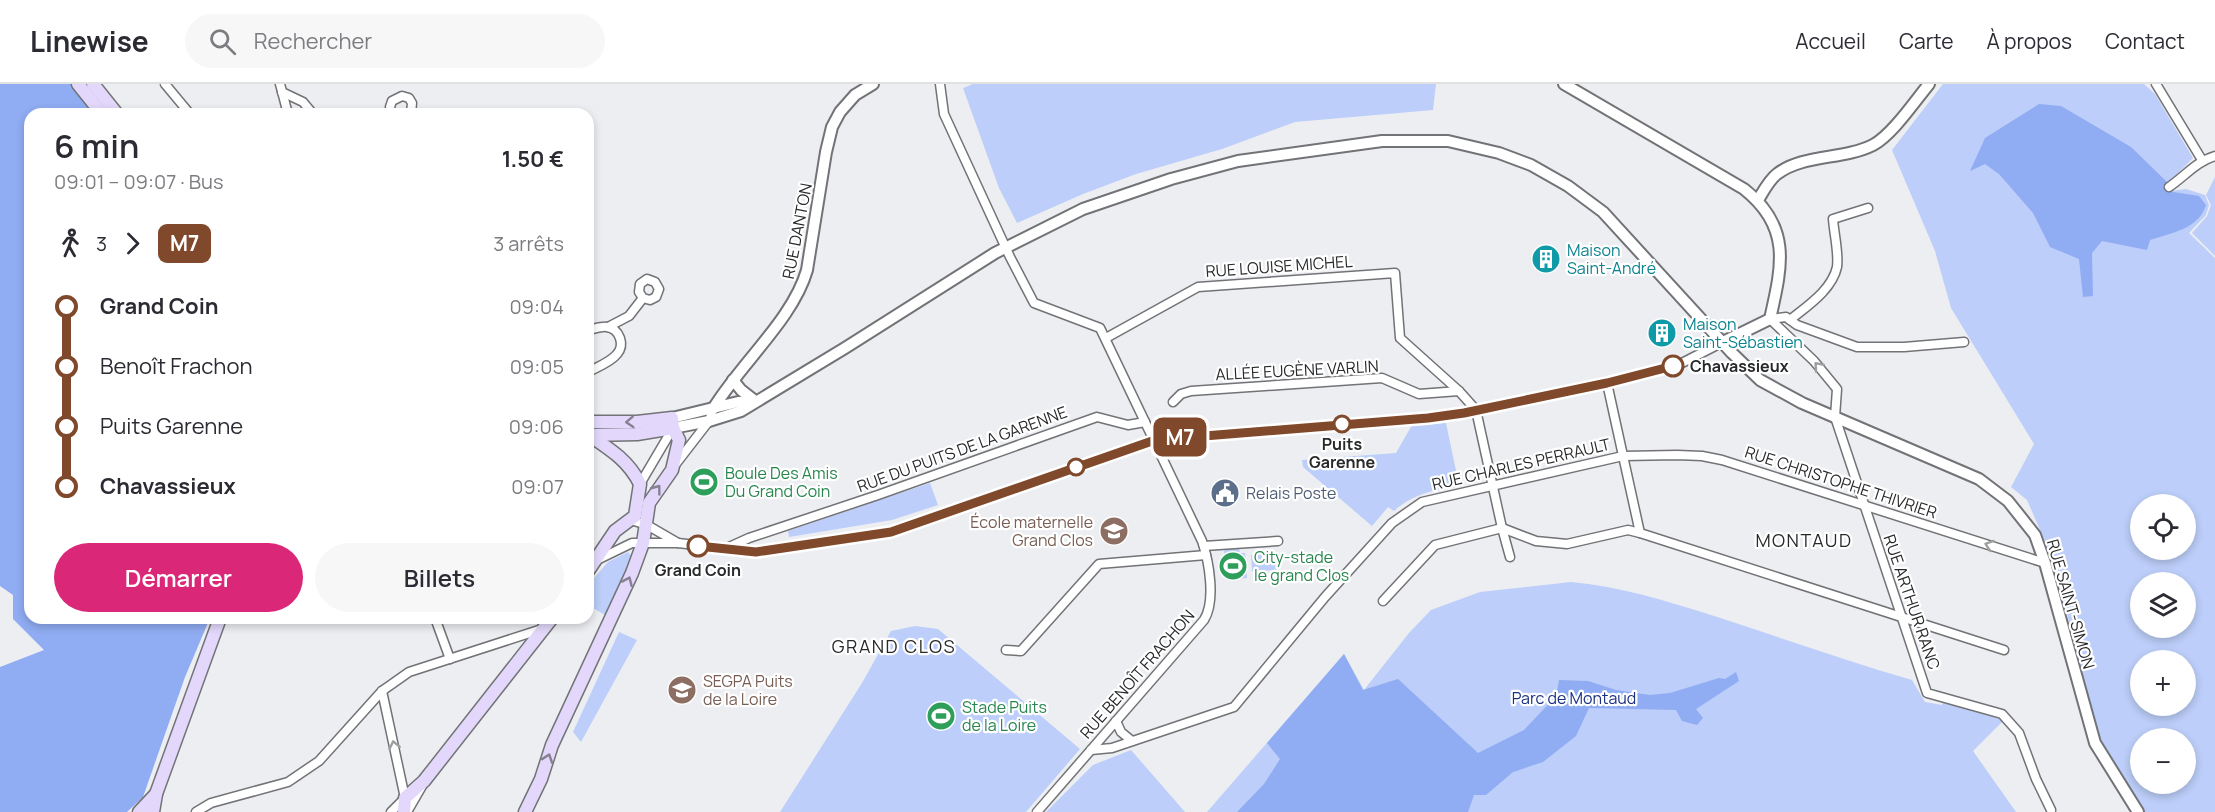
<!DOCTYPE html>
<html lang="fr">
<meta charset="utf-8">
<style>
:root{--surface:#fff;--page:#f7f7f7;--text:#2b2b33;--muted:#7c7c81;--line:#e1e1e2;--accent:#db2777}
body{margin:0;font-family:Manrope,sans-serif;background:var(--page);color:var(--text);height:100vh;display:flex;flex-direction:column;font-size:22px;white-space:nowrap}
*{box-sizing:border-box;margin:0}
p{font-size:20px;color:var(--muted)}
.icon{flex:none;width:33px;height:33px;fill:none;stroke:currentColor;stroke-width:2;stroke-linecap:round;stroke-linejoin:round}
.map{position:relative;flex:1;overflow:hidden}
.details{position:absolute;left:24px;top:24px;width:570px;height:516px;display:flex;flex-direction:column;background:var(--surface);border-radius:18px;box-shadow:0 3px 9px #0003}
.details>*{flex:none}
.badge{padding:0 12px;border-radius:9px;font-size:21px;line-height:39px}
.buttons{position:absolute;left:2130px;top:410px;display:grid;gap:12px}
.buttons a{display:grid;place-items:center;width:66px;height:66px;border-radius:50%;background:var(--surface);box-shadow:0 3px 9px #0003;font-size:30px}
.map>.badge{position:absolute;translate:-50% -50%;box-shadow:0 0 0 3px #fff}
.legs{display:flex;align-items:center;gap:9px;height:66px;padding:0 30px;font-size:20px}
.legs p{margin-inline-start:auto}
.headline{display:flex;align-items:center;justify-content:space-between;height:102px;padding:0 30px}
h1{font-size:33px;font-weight:600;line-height:45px}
.button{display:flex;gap:12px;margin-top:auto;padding:12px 30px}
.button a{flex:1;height:69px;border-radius:36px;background:var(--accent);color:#fff;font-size:24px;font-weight:600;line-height:69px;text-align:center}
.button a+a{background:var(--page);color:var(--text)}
ul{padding:0 30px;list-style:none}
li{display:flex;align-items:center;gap:21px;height:60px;font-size:22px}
li i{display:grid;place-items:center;width:9px;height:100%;margin:0 8px;background:currentColor}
li i::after{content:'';width:15px;height:15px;margin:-8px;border:4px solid;border-radius:50%;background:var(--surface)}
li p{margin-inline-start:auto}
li:first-child i{background:linear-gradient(#0000 50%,currentColor 0)}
li:last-child i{background:linear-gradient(currentColor 50%,#0000 0)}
header{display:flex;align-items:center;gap:36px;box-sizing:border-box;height:84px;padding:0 30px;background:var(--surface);border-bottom:2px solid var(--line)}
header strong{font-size:28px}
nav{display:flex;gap:33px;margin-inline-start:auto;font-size:21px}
.search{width:420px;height:54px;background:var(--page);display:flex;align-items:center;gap:15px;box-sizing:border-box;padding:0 21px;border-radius:33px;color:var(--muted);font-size:22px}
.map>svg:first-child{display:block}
.green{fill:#bccef9;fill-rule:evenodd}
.forest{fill:#90acf2}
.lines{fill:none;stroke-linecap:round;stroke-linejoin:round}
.minor-casing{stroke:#727376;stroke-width:11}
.tertiary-casing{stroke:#727376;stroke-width:14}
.secondary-casing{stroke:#727376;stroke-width:15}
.minor{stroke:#fff;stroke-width:8}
.tertiary{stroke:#fff;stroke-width:10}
.secondary{stroke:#e3d8fb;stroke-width:12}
.oneway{stroke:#9e9f9f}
.oneway2{stroke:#868092}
.line-1-casing{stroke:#fff;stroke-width:14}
.line-1{stroke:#81492b;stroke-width:9}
.stop-1-dot{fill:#fff;stroke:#81492b;stroke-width:3}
.labels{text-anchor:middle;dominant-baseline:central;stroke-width:4.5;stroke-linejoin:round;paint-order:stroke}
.street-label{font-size:16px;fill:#28292a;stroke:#fff}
.culture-label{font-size:16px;fill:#0d838f;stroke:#fff;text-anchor:start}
.stop-label{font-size:16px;font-weight:bold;fill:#28292a;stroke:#fff}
.leisure-label{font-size:16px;fill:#27864d;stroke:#fff;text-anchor:start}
.service-label{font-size:16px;fill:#4e5e75;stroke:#fff;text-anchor:start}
.education-label{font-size:16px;fill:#785e54;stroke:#fff;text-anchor:end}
.park-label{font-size:16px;fill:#1b3080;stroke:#fff}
.neighbourhood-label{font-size:18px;letter-spacing:1.5px;fill:#28292a;stroke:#fff}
</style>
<header>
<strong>Linewise</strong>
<div class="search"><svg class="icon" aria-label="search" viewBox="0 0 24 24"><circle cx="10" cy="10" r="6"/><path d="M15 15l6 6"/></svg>Rechercher</div>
<nav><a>Accueil</a><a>Carte</a><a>À propos</a><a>Contact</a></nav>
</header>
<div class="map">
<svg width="2215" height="728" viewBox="0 0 2215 728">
<rect width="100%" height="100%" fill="#edeef2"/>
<!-- green -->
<g class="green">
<path d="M973 0H1436L1433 26 1295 38 1222 65 1136 90 1083 110 1017 139 999 104 963 4Z"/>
<path d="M1943 0H2144L2155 10 2193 74 2169 98 2170 107 2186 105 2205 111 2209 121 2206 131 2189 149 2215 174V728H2145L2095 659 2058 487 2027 416 2011 403 2034 360 1951 224 1935 167 1892 66ZM2140 420H2186V465H2140ZM2140 498H2186V543H2140ZM2140 576H2186V621H2140ZM2140 654H2186V699H2140Z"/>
<path d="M2215 93V172L2192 149 2207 132 2211 121 2206 111Z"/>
<path d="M1446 339 1459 401C1434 406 1413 410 1394 427L1388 423 1372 442 1303 383 1302 376 1396 369 1412 341Z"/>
<path d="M930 399 938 421 892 436 789 453 788 447Z"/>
<path d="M1239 464 1240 469H1245L1247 494 1227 496 1224 465Z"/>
<path d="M628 468 631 471 621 500 605 531 588 521V501L608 478Z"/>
<path d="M1275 469 1276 486 1252 487 1251 471Z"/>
<path d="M1571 498C1618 502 1663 516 1708 530 1776 552 1843 576 1912 596L1925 618 1942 621 1943 618 1999 635 2003 637 1973 667 2016 728H1207L1344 570 1364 606 1409 549 1431 526 1480 508Z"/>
<path d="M915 542 938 545 1080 665 1026 728H780L862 599 891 547Z"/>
<path d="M619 548 637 556 581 658 573 648Z"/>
<path d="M1131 666 1185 728H1046L1093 681Z"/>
</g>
<!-- forest -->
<g class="forest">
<path d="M0 0H73L93 30H30V534H210L185 593 143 713 127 728H0V583L44 566 13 535V511L0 502Z"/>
<path d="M2039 20 2061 22 2131 63 2167 98V107L2199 112 2206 121C2199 145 2171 149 2150 156L2147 166 2102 157 2092 169 2093 212 2083 213 2079 175 2050 163 2033 129 1999 90 1985 80 1970 87 1985 54Z"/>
<path d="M1344 570 1363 606 1398 595 1478 669 1524 646 1556 612 1559 596 1588 597 1616 606 1650 611 1670 609 1719 594 1725 595 1736 588 1739 597 1696 625 1703 634 1697 641 1682 637 1676 626 1589 624 1576 652 1543 678 1513 688 1486 711H1474L1468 728H1237L1264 700 1280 675 1267 659Z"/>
</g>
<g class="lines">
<!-- minor casing -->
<g class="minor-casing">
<g id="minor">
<path d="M165 0 190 30"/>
<path d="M280 0 288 30"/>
<path d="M940 0 944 30 1010 173 1034 219 1100 244 1202 457C1209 477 1216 517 1204 536L1037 728"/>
<path d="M2156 0 2202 76"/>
<path d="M282 8 303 18 313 30"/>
<path d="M392 30 390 23 392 17 402 12 409 14 412 19 411 30"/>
<path d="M2169 103C2185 92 2197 77 2215 72"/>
<path d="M1770 235 1814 277 1837 305 1835 333 1927 609 2002 630 2019 649 2036 695 2051 726"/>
<path d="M1770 235 1786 233 1797 241 1857 263H1904L1964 258"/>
<path d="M1790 236C1807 222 1832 206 1837 183 1839 169 1834 150 1833 135L1868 124"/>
<path d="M608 243 629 232 643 214 650 216 656 213 659 205 655 198 647 195 640 200 639 208 643 214"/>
<path d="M588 246C594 245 602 242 607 243 620 245 625 261 617 270 611 278 597 283 588 288"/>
<path d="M1106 254 1198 203 1395 189 1400 254 1459 307 1476 326 1502 444 1510 473"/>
<path d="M1607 299 1640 449 2004 566"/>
<path d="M1173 318 1181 310 1191 307 1382 294 1419 310 1459 307"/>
<path d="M675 381 709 337 713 325"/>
<path d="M640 400 673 344"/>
<path d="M631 436 647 441 678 459"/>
<path d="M1204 462 1278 457"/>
<path d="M727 464 749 454 878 411 1097 333 1128 341 1145 338"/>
<path d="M597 476 632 459H678L756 468 891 448 1155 356 1428 334 1464 329 1641 291 1680 280 1723 258"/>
<path d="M1383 517 1435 461 1502 444 1536 457 1567 460 1628 446 1640 449"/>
<path d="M435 534 450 575"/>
<path d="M1006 566 1021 567 1099 480 1206 471"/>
<path d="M382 607 405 714 391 728"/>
<path d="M1116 637 1121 648 1132 657"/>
<path d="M1091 666 1112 664 1234 623 1325 513 1392 439 1422 418 1623 372 1677 371 1702 372 1722 376 2045 479"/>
<path d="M196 728 211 719 288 698 319 677 382 607 409 588 542 545"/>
<path d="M407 728 422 702"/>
</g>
</g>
<!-- tertiary casing -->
<g class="tertiary-casing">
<g id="tertiary">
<path d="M1564 0 1744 105C1792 143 1782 182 1770 235L1723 258"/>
<path d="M1758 116C1763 108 1769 96 1777 90 1803 70 1843 76 1873 61 1892 51 1915 17 1929 0"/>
<path d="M733 296 741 306 755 317"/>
<path d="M713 325C741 279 793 235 807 186L826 68 832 43 840 28 855 11 873 0"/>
<path d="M672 334 738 318 755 317"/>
<path d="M673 344 709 337 741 327 845 264 995 169 1083 125 1171 95 1238 77 1382 57H1448L1499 69 1531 81 1568 102 1603 128 1732 269 1760 296 1802 319 1979 395 2008 417 2035 451 2045 479 2095 659 2138 728"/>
</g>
</g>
<!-- secondary casing -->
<g class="secondary-casing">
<g id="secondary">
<path d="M78 0 102 30"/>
<path d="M93 0 117 30"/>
<path d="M588 351 637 350 673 344"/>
<path d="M588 487 615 447 635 432 640 400C629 377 610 365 589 351"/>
<path d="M139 728 156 710"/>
<path d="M153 728 156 710 220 534"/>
<path d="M404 728 405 714 424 697 552 534"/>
<path d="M525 728 541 695 552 661 632 489 643 459 649 419 672 386 679 356 673 344 672 334 637 338H588"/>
</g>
</g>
<!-- minor -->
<use href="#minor" class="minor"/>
<!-- tertiary -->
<use href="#tertiary" class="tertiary"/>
<!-- secondary -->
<use href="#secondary" class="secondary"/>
</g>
<!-- one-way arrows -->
<defs><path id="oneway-chevron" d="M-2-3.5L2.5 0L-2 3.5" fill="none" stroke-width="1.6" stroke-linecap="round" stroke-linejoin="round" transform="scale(1.5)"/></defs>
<g class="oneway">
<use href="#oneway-chevron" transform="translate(1818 282) rotate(-131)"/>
<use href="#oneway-chevron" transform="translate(1989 461) rotate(-162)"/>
<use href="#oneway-chevron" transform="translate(394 661) rotate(-102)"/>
</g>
<g class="oneway2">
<use href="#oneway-chevron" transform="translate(630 338) rotate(177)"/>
<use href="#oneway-chevron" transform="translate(657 405) rotate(-53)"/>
<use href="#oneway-chevron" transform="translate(628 497) rotate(-66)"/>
<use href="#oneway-chevron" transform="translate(548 674) rotate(-71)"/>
</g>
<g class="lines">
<!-- line-1 casing -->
<g class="line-1-casing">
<path id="line-1" d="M698 462 756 468 891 448 1155 356 1428 334 1464 329 1607 299 1673 282"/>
</g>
<!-- line-1 -->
<use href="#line-1" class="line-1"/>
</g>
<!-- icons -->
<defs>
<g id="building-disc" transform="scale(1.5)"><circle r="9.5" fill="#0f9aa8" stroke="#fff"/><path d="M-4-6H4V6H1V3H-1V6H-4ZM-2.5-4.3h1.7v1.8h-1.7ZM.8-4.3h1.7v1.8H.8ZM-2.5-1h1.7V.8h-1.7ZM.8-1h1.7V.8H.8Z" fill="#fff"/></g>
<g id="stadium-disc" transform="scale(1.5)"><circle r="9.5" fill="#2e9e5b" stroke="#fff"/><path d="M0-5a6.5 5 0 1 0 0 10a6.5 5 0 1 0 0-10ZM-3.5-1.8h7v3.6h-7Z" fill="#fff"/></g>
<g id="civic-disc" transform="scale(1.5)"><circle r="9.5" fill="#5c6f8a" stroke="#fff"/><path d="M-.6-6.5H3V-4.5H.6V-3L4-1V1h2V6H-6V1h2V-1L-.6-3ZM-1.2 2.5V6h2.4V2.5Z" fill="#fff"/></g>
<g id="school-disc" transform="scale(1.5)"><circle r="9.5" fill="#8d6e63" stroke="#fff"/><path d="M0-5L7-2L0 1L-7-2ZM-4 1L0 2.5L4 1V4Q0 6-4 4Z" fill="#fff"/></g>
</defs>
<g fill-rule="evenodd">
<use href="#building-disc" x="1546" y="175"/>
<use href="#building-disc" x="1662" y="249"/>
<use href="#stadium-disc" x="704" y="398"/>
<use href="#civic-disc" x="1225" y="409"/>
<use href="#school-disc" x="1114" y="447"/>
<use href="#stadium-disc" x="1233" y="482"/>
<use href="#school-disc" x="682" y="606"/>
<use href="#stadium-disc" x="941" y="632"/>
</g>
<!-- markers -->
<g class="stop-1-dot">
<circle cx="1673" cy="282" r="10"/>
<circle cx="1342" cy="340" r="8"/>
<circle cx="1076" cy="383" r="8"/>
<circle cx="698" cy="462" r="10"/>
</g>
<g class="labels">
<!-- street labels -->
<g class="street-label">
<text transform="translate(797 147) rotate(-79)">RUE DANTON</text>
<text transform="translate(1279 182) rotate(-4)">RUE LOUISE MICHEL</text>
<text transform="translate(1297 286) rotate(-3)">ALLÉE EUGÈNE VARLIN</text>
<text transform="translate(962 365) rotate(-20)">RUE DU PUITS DE LA GARENNE</text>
<text transform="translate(1521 380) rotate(-13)">RUE CHARLES PERRAULT</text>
<text transform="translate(1841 398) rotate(18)">RUE CHRISTOPHE THIVRIER</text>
<text transform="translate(1912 518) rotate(71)">RUE ARTHUR RANC</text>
<text transform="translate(2071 520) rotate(74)">RUE SAINT-SIMON</text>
<text transform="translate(1137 590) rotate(-49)">RUE BENOÎT FRACHON</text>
</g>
<!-- culture labels -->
<g class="culture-label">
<text x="1567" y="166">Maison<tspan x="1567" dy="18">Saint-André</tspan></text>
<text x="1683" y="240">Maison<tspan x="1683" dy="18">Saint-Sébastien</tspan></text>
</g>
<!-- stop labels -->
<g class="stop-label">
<text x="1690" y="282" text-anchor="start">Chavassieux</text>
<text x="1342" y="360">Puits<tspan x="1342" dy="18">Garenne</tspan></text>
<text x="698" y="486">Grand Coin</text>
</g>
<!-- leisure labels -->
<g class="leisure-label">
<text x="725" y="389">Boule Des Amis<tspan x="725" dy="18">Du Grand Coin</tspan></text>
<text x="1254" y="473">City-stade<tspan x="1254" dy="18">le grand Clos</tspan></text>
<text x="962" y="623">Stade Puits<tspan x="962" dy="18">de la Loire</tspan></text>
</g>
<!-- service labels -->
<g class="service-label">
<text x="1246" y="409">Relais Poste</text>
</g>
<!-- education labels -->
<g class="education-label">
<text x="1093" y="438">École maternelle<tspan x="1093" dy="18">Grand Clos</tspan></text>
<text x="703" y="597" text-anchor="start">SEGPA Puits<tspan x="703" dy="18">de la Loire</tspan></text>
</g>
<!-- park labels -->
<g class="park-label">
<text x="1574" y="614">Parc de Montaud</text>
</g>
<!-- neighbourhood labels -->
<g class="neighbourhood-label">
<text x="1804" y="456">MONTAUD</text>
<text x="894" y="562">GRAND CLOS</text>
</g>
</g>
</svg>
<div class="buttons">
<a><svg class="icon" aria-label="locate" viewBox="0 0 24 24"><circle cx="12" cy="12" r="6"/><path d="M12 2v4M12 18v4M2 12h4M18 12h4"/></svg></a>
<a><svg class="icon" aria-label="layers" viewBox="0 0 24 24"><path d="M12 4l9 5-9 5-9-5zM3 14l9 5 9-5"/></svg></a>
<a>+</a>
<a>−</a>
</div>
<b class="badge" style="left:1180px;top:353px;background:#81492b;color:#fff">M7</b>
<section class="details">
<div class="headline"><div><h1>6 min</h1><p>09:01 – 09:07 · Bus</p></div><b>1.50 €</b></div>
<div class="legs"><svg class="icon" aria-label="walk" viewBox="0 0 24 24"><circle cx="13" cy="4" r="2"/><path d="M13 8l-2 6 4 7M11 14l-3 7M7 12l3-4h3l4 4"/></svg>3<svg class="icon" aria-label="forward" viewBox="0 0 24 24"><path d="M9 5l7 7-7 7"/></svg><b class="badge" style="background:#81492b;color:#fff">M7</b><p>3 arrêts</p></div>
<ul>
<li><i style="color:#81492b"></i><b>Grand Coin</b><p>09:04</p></li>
<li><i style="color:#81492b"></i><span>Benoît Frachon</span><p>09:05</p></li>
<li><i style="color:#81492b"></i><span>Puits Garenne</span><p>09:06</p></li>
<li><i style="color:#81492b"></i><b>Chavassieux</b><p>09:07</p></li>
</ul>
<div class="button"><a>Démarrer</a><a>Billets</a></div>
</section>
</div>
